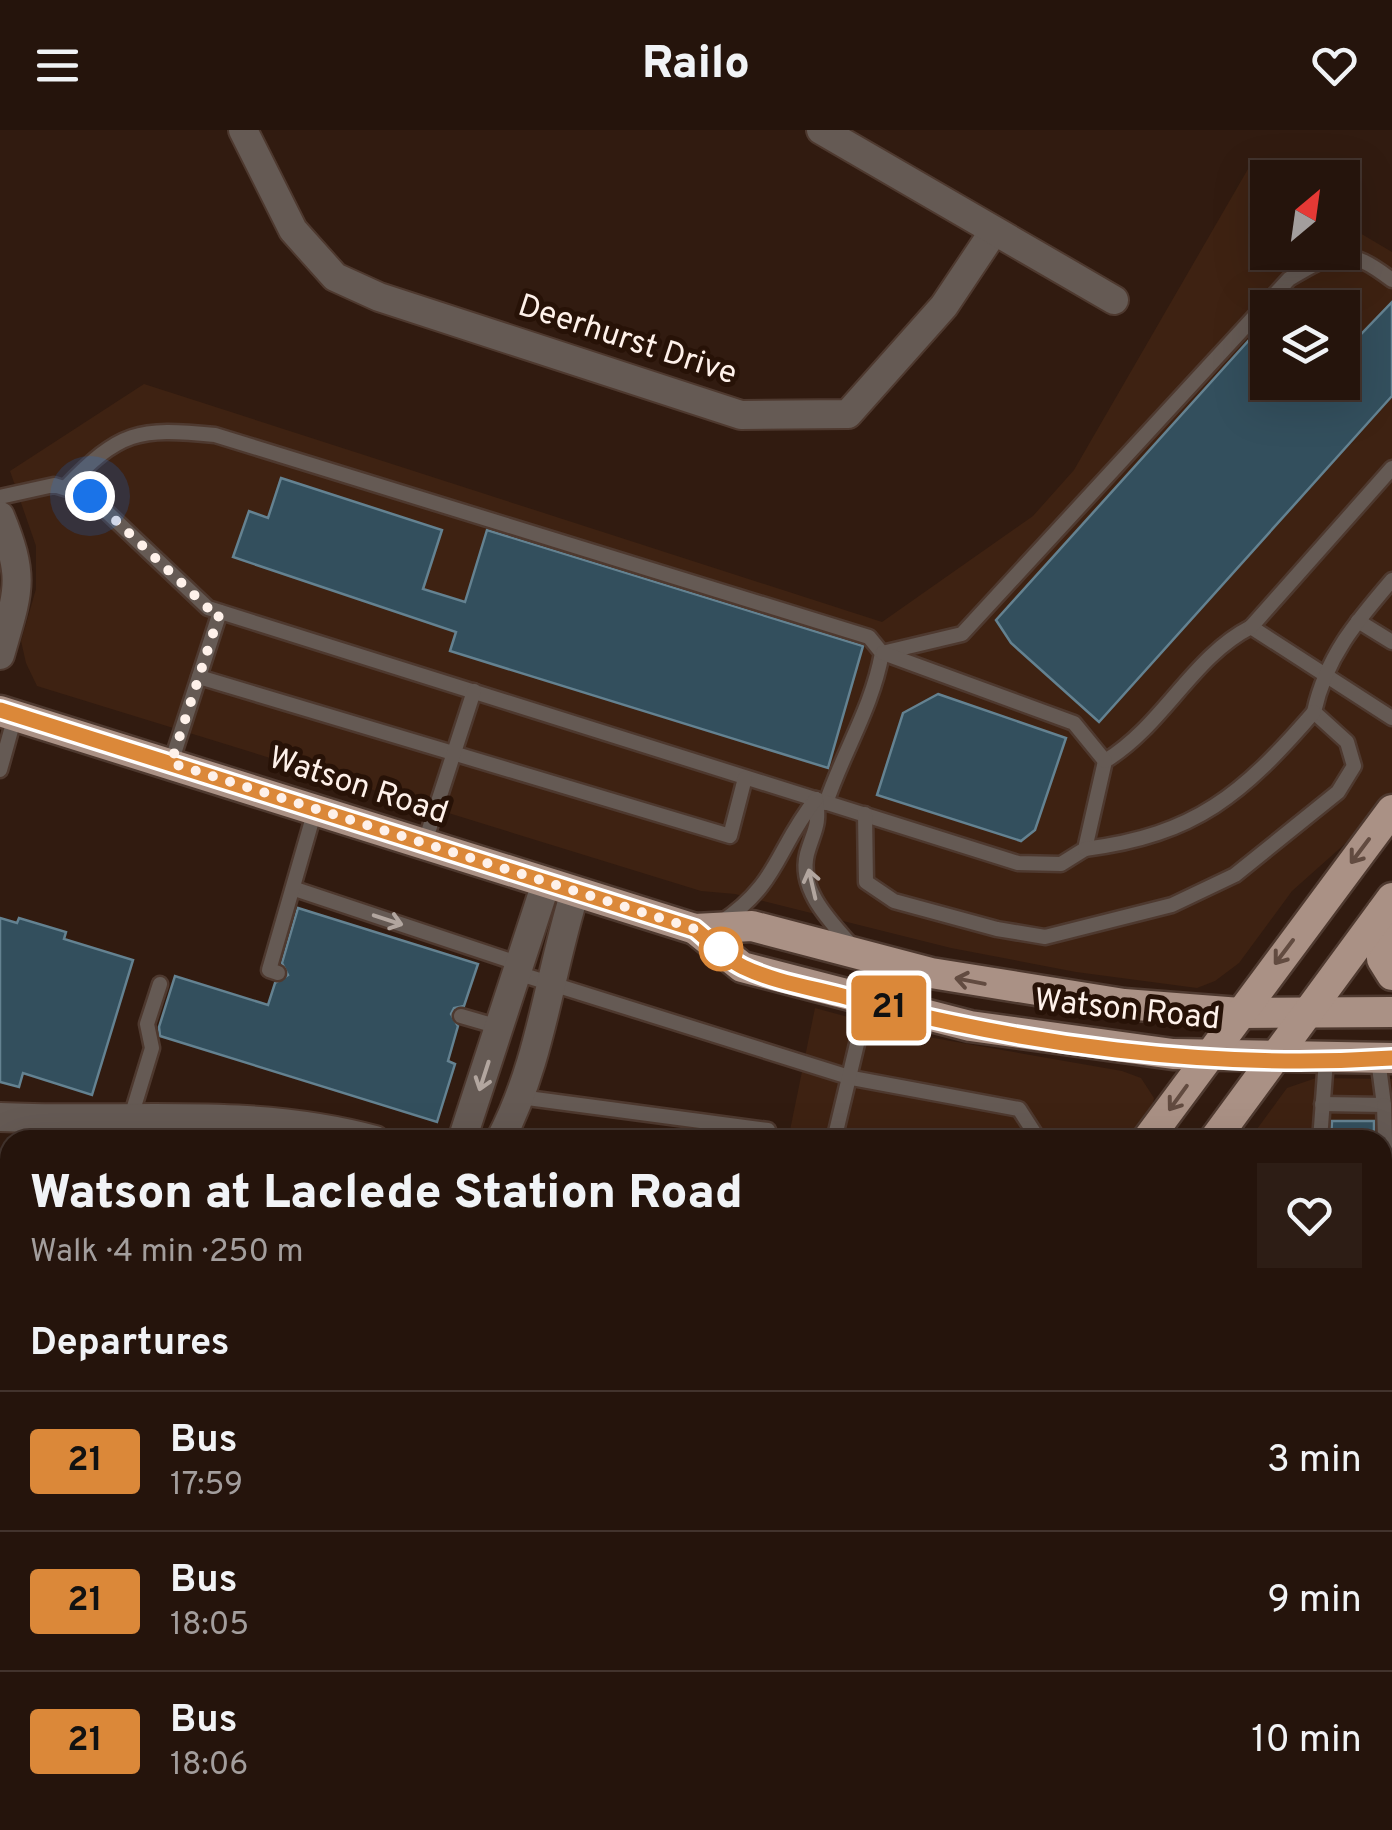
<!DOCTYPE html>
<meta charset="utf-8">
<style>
:root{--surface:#25140c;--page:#2d1d15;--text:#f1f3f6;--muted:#a39e9d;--line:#42332d}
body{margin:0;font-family:Overpass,sans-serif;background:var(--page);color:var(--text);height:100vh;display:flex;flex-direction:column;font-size:38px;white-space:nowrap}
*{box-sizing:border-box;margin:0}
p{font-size:32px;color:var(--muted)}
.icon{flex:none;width:55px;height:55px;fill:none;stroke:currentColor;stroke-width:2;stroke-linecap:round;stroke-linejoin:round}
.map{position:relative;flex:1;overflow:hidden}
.panel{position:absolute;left:0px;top:1000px;width:1392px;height:700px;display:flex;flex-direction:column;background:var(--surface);border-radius:30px 30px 0 0;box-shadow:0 10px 40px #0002,0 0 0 2px var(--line)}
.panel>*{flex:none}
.badge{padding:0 20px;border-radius:8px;font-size:35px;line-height:65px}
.needle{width:65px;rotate:29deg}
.fabs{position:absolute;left:1250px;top:30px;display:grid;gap:20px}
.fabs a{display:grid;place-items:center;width:110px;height:110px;border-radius:0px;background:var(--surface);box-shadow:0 10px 40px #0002,0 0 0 2px var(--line);font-size:50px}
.you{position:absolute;width:50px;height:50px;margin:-25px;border:8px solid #fff;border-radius:50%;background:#1a73e8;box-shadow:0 0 0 15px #1a73e833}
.map>.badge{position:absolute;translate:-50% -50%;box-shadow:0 0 0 5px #fff}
h2{padding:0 30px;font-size:38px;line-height:90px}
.round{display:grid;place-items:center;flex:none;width:105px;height:105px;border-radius:0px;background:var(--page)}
.head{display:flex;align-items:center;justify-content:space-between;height:170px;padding:0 30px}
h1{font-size:48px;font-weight:800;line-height:75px}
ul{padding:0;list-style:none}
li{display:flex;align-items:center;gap:30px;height:140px;padding:0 30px;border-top:2px solid var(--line)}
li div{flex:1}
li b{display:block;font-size:38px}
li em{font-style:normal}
li .badge{min-width:110px;font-weight:700;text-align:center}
header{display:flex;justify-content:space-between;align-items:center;height:130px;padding:0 30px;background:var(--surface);font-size:45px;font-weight:800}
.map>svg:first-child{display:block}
.built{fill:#3e2212;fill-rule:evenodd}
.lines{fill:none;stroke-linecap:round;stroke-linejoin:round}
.stream{stroke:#a5765a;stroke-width:8}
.building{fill:#334f5d;stroke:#648291;stroke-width:2.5}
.lane-casing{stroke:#4e392f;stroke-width:19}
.street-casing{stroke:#4e392f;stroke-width:32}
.secondary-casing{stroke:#4e392f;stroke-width:35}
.primary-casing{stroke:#4e392f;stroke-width:35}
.lane{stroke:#655a54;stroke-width:14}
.street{stroke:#655a54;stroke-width:28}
.secondary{stroke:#8c796f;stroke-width:30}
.primary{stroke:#aa9185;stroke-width:30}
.oneway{stroke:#624b40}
.oneway2{stroke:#b2a69f}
.line-casing{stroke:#fff;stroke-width:22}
.line{stroke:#db8839;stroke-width:15}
.walk{stroke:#fef1ea;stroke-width:10;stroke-dasharray:0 18}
.stop-dot{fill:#fff;stroke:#db8839;stroke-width:5}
.labels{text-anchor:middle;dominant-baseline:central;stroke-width:10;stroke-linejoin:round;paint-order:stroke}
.street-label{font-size:32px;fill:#fef1ea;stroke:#271207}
</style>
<header><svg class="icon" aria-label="menu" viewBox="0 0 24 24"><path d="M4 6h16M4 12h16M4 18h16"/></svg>Railo<svg class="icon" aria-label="heart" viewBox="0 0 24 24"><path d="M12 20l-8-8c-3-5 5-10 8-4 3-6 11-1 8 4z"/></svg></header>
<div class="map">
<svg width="1392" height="1700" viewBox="0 0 1392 1700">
<rect width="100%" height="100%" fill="#311b10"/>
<!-- built -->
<g class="built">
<path d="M1248 39 1267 50 1268 122H1342L1343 93 1392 122V662L1356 704 1292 761 1239 833 1215 851 1197 858 1076 842 951 818 735 764 701 761 37 556 26 533 21 511 36 459V416L10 341 144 254 882 492 1033 386 1074 340ZM1268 178H1342V252H1268Z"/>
<path d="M815 878 911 904 1122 941 1141 948 1154 968 1151 983 1131 1010H788Z"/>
<path d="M1316 948 1392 949V1092L1383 1105 1382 1010H1249L1287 958Z"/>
</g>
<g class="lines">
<!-- stream -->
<path class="stream" d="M1158 1690 1159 1700"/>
</g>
<!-- building -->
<g class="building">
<path d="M1392 172V266L1099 592 1011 513 996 490 1268 189V252H1342V224Z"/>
<path d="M281 348 442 400 423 459 465 472 487 400 863 516 828 638 450 521 456 502 233 427 249 381 268 388Z"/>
<path d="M938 564 1066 608 1035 700 1021 711 877 665 903 583Z"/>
<path d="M298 778 478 834 464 876 454 878 451 884 458 896 448 931 455 934 437 992 160 906 159 897 175 846 268 875 275 853 288 845 282 833Z"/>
<path d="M0 788 17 793 19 788 66 802 64 809 133 830 92 965 23 943 19 957 0 952Z"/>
<path d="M1332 991H1374V1010H1331Z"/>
</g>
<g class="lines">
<!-- lane casing -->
<g class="lane-casing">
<g id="lane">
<path d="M65 358C120 301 138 297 215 305L869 507 882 523C872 578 844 620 826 673"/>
<path d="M0 367 54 355 90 366 208 478 1018 733 1061 734 1085 719 1105 631C1164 595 1192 527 1251 497L1392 588"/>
<path d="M1358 491 1392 512"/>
<path d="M1251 497 1392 338"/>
<path d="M882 523 962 504 1289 149C1335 121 1348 116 1392 150"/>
<path d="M883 523 1074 593 1105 631"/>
<path d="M199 547 730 706 745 648"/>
<path d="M171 633 220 482"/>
<path d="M0 640 15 586"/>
<path d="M816 669C820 697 814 699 807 724 798 760 831 792 852 816"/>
<path d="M865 684 866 752 894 771 997 799 1045 807 1172 775 1235 745 1338 662 1354 636 1347 612 1314 582C1326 527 1356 492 1392 450"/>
<path d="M424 715 474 561"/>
<path d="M1085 719C1196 705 1243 664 1314 582"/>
<path d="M295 759 520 834"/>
<path d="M720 793C779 754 776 719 816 669"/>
<path d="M278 843 269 840 315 680"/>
<path d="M517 843 852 948 1019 979 1039 1010"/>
<path d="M461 886 499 897"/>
<path d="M520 967 768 1000"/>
<path d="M1322 974 1384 975 1378 929"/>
<path d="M130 990 152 918 147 894 160 854"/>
<path d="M834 1010 867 872"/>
<path d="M1320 1010 1326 930"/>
<path d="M1382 1083 1387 1075 1384 975"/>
<path d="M518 1690 532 1700"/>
<path d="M486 1700 493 1690"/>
</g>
</g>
<!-- street casing -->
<g class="street-casing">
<g id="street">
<path d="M243 0 293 100 335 147 379 167 741 285 848 284 944 176 994 101"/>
<path d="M821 0 1114 170"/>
<path d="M0 386C26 449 18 462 0 525"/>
<path d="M0 987C128 993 250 976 375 1010"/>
<path d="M462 1010 546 753"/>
<path d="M500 1010C541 933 549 844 575 762"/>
<path d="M0 1132 10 1133"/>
<path d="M0 1177 10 1187"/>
<path d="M1382 1320 1392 1307"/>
<path d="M0 1463 10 1468"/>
<path d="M968 1690 969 1700"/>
<path d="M1347 1690V1700"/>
<path d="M62 1700 67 1690"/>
</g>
</g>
<!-- secondary casing -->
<g class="secondary-casing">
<path id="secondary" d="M1382 1251 1392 1258"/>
</g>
<!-- primary casing -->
<g class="primary-casing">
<g id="primary">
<path d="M0 581 695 799 752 796 931 843 1124 874 1240 883 1392 882"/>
<path d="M1382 782V829L1392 845"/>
<path d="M695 799 742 837 970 896 1173 924 1392 928"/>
<path d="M1147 1010 1392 680"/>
<path d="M1214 1010 1392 768"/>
<path d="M666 1700 673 1690"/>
</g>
</g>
<!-- lane -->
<use href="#lane" class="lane"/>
<!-- street -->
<use href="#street" class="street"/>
<!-- secondary -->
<use href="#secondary" class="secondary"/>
<!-- primary -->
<use href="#primary" class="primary"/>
</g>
<!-- one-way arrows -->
<defs><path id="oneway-shaft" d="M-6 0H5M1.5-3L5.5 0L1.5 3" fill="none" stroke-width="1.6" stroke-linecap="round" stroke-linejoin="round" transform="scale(2.5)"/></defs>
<g class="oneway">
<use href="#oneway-shaft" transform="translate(1360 721) rotate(127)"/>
<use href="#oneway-shaft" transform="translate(1284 822) rotate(127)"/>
<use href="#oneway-shaft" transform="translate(970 851) rotate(-169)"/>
<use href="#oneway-shaft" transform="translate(1178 968) rotate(126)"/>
</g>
<g class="oneway2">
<use href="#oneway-shaft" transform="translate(812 754) rotate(-103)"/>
<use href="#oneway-shaft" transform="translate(388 790) rotate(18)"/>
<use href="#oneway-shaft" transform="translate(484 946) rotate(108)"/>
</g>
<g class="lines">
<!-- line casing -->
<g class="line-casing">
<path id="line" d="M0 580 695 799C710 811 726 829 743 837 774 852 813 858 846 867 1021 915 1211 940 1392 928"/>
</g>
<!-- line -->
<use href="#line" class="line"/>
<!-- walk -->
<path class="walk" d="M90 366 208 478 220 482 171 633 695 799 721 819"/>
</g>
<!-- markers -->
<circle class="stop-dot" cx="721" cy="819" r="20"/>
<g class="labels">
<!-- street labels -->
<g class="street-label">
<text transform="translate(627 211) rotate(18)">Deerhurst Drive</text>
<text transform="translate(358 657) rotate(18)">Watson Road</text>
<text transform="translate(1127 881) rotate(6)">Watson Road</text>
</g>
</g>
</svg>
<div class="fabs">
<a><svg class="needle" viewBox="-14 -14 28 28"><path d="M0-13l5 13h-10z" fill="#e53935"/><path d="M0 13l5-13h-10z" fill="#a39e9d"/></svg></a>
<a><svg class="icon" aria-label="layers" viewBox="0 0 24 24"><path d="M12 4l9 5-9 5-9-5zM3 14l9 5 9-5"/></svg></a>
</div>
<div class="you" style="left:90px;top:366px"></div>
<b class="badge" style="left:889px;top:878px;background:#db8839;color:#111">21</b>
<section class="panel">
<div class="head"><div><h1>Watson at Laclede Station Road</h1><p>Walk · 4 min · 250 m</p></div><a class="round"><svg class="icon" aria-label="heart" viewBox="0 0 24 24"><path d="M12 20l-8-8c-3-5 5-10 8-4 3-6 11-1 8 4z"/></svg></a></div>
<h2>Departures</h2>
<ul>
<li><span class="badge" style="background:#db8839;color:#111">21</span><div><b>Bus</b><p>17:59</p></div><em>3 min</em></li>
<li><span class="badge" style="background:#db8839;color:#111">21</span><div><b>Bus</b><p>18:05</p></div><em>9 min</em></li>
<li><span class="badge" style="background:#db8839;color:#111">21</span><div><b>Bus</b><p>18:06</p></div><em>10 min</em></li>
</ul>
</section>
</div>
